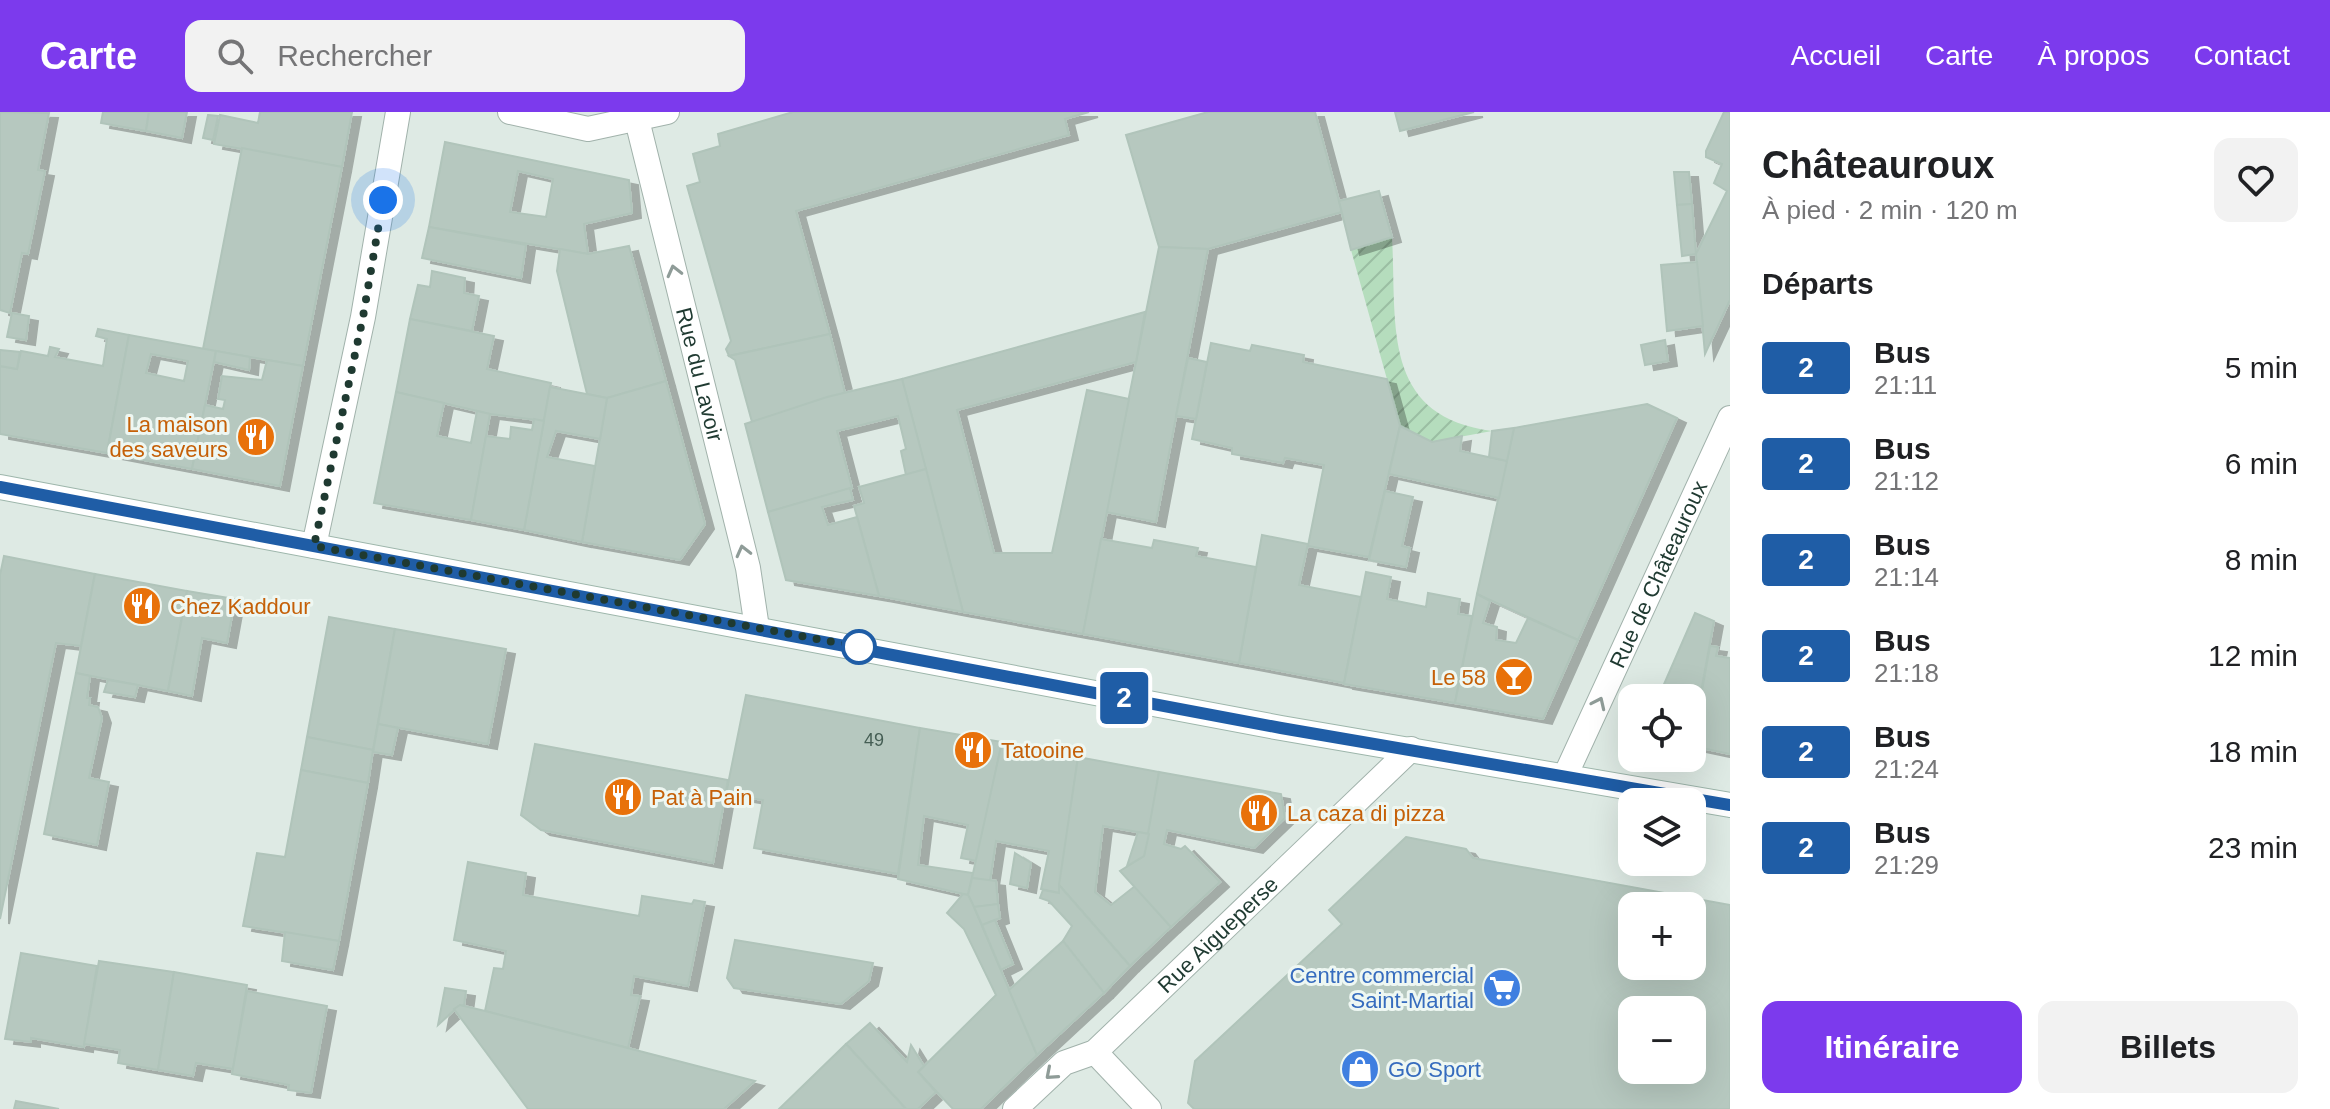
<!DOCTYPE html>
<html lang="fr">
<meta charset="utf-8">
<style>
:root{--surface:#fff;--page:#f2f2f2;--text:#202124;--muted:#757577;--accent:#7c3aed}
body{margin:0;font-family:Arial,sans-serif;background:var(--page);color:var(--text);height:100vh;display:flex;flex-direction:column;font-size:30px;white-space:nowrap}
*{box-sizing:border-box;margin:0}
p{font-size:26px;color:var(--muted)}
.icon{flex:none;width:44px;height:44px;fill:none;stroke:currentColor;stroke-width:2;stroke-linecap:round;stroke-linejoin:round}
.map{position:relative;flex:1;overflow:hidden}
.drawer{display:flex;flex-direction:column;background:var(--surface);width:600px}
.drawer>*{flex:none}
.badge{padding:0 16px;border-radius:6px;font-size:28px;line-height:52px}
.tools{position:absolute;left:1618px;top:572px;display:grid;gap:16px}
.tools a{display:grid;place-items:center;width:88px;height:88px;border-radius:16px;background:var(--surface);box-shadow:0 8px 32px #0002;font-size:40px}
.you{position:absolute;width:40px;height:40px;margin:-20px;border:6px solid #fff;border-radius:50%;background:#1a73e8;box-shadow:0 0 0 12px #1a73e833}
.map>.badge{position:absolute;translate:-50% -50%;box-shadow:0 0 0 4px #fff}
h2{padding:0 32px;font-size:30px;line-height:72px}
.round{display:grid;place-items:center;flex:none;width:84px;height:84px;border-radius:16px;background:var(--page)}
.headline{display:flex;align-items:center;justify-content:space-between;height:136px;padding:0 32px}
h1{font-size:38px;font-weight:600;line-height:60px}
.action{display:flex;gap:16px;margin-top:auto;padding:16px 32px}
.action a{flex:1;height:92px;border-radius:16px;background:var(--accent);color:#fff;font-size:32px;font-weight:600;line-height:92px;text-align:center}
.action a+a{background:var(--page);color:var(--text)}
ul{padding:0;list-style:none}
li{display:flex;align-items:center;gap:24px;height:96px;padding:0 32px}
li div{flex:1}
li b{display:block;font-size:30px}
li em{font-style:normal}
li .badge{min-width:88px;font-weight:700;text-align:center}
header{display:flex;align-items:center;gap:48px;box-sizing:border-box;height:112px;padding:0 40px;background:var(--accent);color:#fff}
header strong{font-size:38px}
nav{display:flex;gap:44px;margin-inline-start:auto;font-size:28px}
.search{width:560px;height:72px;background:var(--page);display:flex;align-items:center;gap:20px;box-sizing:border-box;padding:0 28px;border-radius:16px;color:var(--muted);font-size:30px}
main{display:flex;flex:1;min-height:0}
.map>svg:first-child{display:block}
.garden{fill:url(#garden-furrows)}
.building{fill:#b6c8bf;stroke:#b0c4ba;stroke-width:2;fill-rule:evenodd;filter:url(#shadow)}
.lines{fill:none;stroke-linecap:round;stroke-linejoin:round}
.street-casing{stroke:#a1b2ab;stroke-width:26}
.secondary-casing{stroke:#9db6ab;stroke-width:26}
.street{stroke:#fff;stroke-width:24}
.secondary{stroke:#fff;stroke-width:24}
.oneway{stroke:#8f9c98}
.line-casing{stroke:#fff;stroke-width:18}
.line{stroke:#1f5da6;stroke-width:12}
.walk{stroke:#1f3a31;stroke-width:8;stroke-dasharray:0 14.4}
.stop-dot{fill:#fff;stroke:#1f5da6;stroke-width:4}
.labels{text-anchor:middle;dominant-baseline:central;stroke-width:6;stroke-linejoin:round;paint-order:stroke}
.number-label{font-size:18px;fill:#455e54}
.street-label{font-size:22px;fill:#1f3a31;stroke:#eef7f2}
.food-label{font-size:22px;fill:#c56008;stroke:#eef7f2;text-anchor:start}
.shop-label{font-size:22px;fill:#366cbe;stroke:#eef7f2;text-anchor:end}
</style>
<header>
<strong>Carte</strong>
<div class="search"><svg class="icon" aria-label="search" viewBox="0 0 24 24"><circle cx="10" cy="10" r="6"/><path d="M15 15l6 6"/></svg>Rechercher</div>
<nav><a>Accueil</a><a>Carte</a><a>À propos</a><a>Contact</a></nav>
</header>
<main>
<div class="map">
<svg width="1730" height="997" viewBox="0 0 1730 997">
<defs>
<pattern id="garden-furrows" width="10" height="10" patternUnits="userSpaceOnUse" patternTransform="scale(2)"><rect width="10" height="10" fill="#b5ddbd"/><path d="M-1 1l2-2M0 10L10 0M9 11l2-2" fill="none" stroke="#9bbea3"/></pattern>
<filter id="shadow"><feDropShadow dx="9" dy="5" stdDeviation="0" flood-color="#0004"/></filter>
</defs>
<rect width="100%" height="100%" fill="#deeae4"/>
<!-- garden -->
<path class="garden" d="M1392 125C1397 212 1380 304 1492 319L1432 330 1400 314 1351 138Z"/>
<!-- building -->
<g class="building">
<path d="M0 0 49 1 38 58 45 59 28 142 22 141 10 201 0 198Z"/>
<path d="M103 0H149L146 19 101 11Z"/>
<path d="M149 0H187L182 26 146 19Z"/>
<path d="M260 0H352L342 55 214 32 220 3 258 11Z"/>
<path d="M793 0H1089L1065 7 1069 23 796 99 830 222 729 244 726 237 731 229 687 74 700 70 693 42 720 34 718 22Z"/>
<path d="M1208 0H1315L1342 100 1208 137 1159 135 1126 23Z"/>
<path d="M1395 0H1474L1400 19Z"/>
<path d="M1724 0H1730V188L1705 242 1696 142 1727 79 1714 71 1722 52 1706 45V39Z"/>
<path d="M208 3 218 4 213 28 203 26Z"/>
<path d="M445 30 629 68 632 101 584 112 588 142 429 115ZM518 59 553 67 546 105 510 100Z"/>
<path d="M242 36 342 55 303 254 203 237Z"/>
<path d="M1674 60H1689L1692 92 1677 93Z"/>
<path d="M1379 79 1392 125 1351 138 1339 89Z"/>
<path d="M1692 92 1696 142 1682 144 1677 93Z"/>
<path d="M429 115 526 133 521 166 422 146Z"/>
<path d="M629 134 666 269 607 286 587 282 557 159 560 137 588 142Z"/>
<path d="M1159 135 1208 137 1156 410 1106 400Z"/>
<path d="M1697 150 1703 214 1667 219 1661 153Z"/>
<path d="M432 159 465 166 464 181 479 184 472 219 410 207 418 173 430 175Z"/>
<path d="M1145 200 1136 250 957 298 994 441H1052L1087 278 1129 287 1083 522 963 500 902 267Z"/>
<path d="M12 201 29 204 26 228 7 225Z"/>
<path d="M410 207 494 224 487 257 551 271 544 309 490 302 396 280Z"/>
<path d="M98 217 129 223 107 341 0 322V254L17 257 21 239 48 244 50 235 59 237 55 245 103 254 107 227 96 224Z"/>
<path d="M830 222 845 281 752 310 735 248 729 244Z"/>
<path d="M129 223 216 239 192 357 107 341ZM151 242 188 249 184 269 146 261Z"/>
<path d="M1665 228 1668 249 1645 253 1641 233Z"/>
<path d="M1211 231 1250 239 1252 233 1304 243 1303 250 1387 267 1400 314 1369 445 1308 434 1324 353 1285 346 1283 351 1232 342V336L1192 327Z"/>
<path d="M0 238 20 240 17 257 0 254Z"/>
<path d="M216 239 250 245 249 258 214 250Z"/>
<path d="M1188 246 1207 250 1196 307 1176 304Z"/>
<path d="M267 248 303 254 280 374 192 357 205 293 223 297 225 288 218 287 222 264 262 268Z"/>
<path d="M902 267 926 357 906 363 901 339 906 337 898 304 837 319 852 376 768 400 745 312 827 285Z"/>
<path d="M666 269 705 412 680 448 582 430 607 286Z"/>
<path d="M550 275 607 286 600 327 556 319 547 345 595 354 582 430 524 418Z"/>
<path d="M396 280 444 291 437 324 471 331 477 299 490 302 471 408 374 391Z"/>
<path d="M1647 292 1677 306 1578 528 1477 482 1514 316Z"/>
<path d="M534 307 544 309 524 418 471 408 486 324 510 327 511 315 532 318Z"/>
<path d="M1400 314 1432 330 1462 324 1460 339 1507 349 1499 386 1389 362Z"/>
<path d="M1514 316 1507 349 1489 345 1492 319Z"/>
<path d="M926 357 963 500 879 484 854 394 864 391 859 375Z"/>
<path d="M850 376 853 388 822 395 828 413 857 405 879 484 786 468 768 400Z"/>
<path d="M1385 379 1413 385 1402 434 1410 436 1406 455 1369 448Z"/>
<path d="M1262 423 1308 432 1299 473 1361 485 1344 571 1239 551Z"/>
<path d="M1101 427 1152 436 1154 428 1198 436 1196 444 1256 455 1239 551 1083 522Z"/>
<path d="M4 444 95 462 81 534 56 531 0 807V463Z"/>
<path d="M1366 460 1391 465 1387 487 1426 495 1428 481 1460 487 1458 502 1472 504 1455 591 1344 572Z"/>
<path d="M95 462 187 479 168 579 76 561Z"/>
<path d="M187 479 235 487 227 531 202 526 192 584 168 579Z"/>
<path d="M1477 482 1490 489 1483 511 1497 515 1496 528 1516 531 1528 506 1578 528 1543 607 1455 591Z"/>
<path d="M1695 501 1714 509 1692 629V586H1658Z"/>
<path d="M329 505 395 517 373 638 307 625Z"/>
<path d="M395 517 506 537 488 632 378 612Z"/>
<path d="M1710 534 1718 535 1716 544 1730 546V642L1692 634Z"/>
<path d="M76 561 90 564 87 586H90L89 593 98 595 102 606 89 666 109 670 97 733 44 722Z"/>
<path d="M108 568 138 573 135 585 104 580Z"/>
<path d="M746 583 920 616 898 762 754 736 763 688 726 682Z"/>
<path d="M378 612 398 616 392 643 373 640Z"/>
<path d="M920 616 1002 630 977 749 961 746 968 713 924 704 918 753 973 761 968 783 898 767Z"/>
<path d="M307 625 373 638 368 671 301 658Z"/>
<path d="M1002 630 1078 645 1059 781 1041 777 1049 739 996 729 990 769 972 766Z"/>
<path d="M535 632 728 668 713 751 541 718 521 703Z"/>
<path d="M1078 645 1159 660 1149 722 1103 714 1095 780 1111 793 1135 774 1171 815 1130 854 1059 773Z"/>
<path d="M301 658 368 671 339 829 243 814 257 741 285 745Z"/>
<path d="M1159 660 1281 682 1285 706 1254 736 1167 718 1164 732 1181 737 1185 734 1220 770 1171 815 1120 759 1144 744Z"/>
<path d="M1138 720 1149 722 1144 744 1127 754Z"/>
<path d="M1406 725 1466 737 1473 746 1730 793V997H1194L1188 991 1195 949 1342 812 1329 798ZM1632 794H1692V854H1632ZM1632 898H1692V958H1632Z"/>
<path d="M1015 741 1031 751 1027 776 1010 772Z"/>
<path d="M468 750 526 761 523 783 639 804 642 784 692 792 694 788 705 790 688 874 634 864 631 883 640 884 628 936 485 899 494 856 503 857 506 839 454 828Z"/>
<path d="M972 766 996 769 998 792 974 795 968 783Z"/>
<path d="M1059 773 1130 854 1104 881 1063 829 1072 814 1049 789 1040 786 1043 778 1059 781Z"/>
<path d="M963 782 968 783 974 795 1037 943 981 997H953L918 960 996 883 964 817 947 801Z"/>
<path d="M998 792 1000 806 982 813 974 795Z"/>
<path d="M995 808 1013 852 1001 858 982 813Z"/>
<path d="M285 820 339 829 333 858 282 849Z"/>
<path d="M735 828 873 851 869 869 841 892 734 876 727 866Z"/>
<path d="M1063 829 1104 881 1037 943 1009 878Z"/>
<path d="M21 841 97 854 84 935 31 926V930L5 927Z"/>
<path d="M99 849 174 860 158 958 118 951 120 938 84 932Z"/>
<path d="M174 860 247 873 233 957 196 951 193 964 158 958Z"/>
<path d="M445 876 466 879 464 894 460 893 438 913Z"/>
<path d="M247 879 327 894 311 981 288 978 289 973 232 962Z"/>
<path d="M460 893 485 899 755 969 724 997H528L454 897Z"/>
<path d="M870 911 907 950 911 933 924 954 918 960 936 980 918 997H906L846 932Z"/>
<path d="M846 932 906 997H779Z"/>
<path d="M16 989 59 997H14Z"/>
</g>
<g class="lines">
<!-- street casing -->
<g class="street-casing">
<g id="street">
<path d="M510 0 588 17 667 0"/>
<path id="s1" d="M637 8 748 456 757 516"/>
<path d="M314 434 363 205 398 0"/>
<path id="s2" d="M1566 662 1730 306"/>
<path d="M1095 940 1149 997"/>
<path id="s3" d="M1015 997 1064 951 1095 940 1411 637"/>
</g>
</g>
<!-- secondary casing -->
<g class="secondary-casing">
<path id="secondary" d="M0 375 1281 616 1730 693"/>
</g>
<!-- street -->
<use href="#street" class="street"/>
<!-- secondary -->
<use href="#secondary" class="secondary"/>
</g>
<!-- one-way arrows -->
<defs><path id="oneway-chevron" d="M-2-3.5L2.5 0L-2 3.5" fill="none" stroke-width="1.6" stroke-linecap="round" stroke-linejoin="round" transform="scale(2)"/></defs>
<g class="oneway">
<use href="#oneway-chevron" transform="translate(674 159) rotate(-104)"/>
<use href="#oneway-chevron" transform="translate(743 439) rotate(-104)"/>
<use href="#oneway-chevron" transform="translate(1599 591) rotate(-65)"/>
<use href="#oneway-chevron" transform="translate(1051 962) rotate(139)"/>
</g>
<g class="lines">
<!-- line casing -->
<g class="line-casing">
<path id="line" d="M0 375 1281 616 1730 693"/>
</g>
<!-- line -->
<use href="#line" class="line"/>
<!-- walk -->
<path class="walk" d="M383 88 363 205 314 434 871 537 859 535"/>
</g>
<!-- icons -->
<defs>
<g id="restaurant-disc" transform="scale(2)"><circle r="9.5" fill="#e8710a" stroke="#eef7f2"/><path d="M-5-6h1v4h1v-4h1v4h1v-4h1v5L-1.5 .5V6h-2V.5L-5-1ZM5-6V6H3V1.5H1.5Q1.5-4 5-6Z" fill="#fff"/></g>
<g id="bar-disc" transform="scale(2)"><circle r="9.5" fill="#e8710a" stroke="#eef7f2"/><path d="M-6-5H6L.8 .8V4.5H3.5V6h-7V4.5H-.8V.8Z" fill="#fff"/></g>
<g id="supermarket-disc" transform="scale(2)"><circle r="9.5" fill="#3f7fe0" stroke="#eef7f2"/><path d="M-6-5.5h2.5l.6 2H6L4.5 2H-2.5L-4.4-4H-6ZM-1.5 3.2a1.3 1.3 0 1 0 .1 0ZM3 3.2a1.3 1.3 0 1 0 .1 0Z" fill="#fff"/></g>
<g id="shop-disc" transform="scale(2)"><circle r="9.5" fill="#3f7fe0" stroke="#eef7f2"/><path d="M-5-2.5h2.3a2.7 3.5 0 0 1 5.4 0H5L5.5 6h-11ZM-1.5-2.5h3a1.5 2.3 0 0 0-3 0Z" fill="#fff"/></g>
</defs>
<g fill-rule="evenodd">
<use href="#restaurant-disc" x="256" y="325"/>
<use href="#restaurant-disc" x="142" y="494"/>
<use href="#bar-disc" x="1514" y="565"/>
<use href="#restaurant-disc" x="973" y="638"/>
<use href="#restaurant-disc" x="623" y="685"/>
<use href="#restaurant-disc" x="1259" y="701"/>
<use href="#supermarket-disc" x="1502" y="876"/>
<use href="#shop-disc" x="1360" y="957"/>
</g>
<!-- markers -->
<circle class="stop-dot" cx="859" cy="535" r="16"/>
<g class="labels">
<!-- number labels -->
<g class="number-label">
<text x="874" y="628">49</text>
</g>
<!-- street labels -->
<g class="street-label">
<text stroke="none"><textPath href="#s1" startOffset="262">Rue du Lavoir</textPath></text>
<text stroke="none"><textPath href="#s2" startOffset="220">Rue de Châteauroux</textPath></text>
<text stroke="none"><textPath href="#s3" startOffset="270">Rue Aigueperse</textPath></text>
</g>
<!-- food labels -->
<g class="food-label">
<text x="228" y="312" text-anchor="end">La maison<tspan x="228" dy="25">des saveurs</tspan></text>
<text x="170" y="494">Chez Kaddour</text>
<text x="1486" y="565" text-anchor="end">Le 58</text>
<text x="1001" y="638">Tatooine</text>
<text x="651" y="685">Pat à Pain</text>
<text x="1287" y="701">La caza di pizza</text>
</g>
<!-- shop labels -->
<g class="shop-label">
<text x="1474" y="863">Centre commercial<tspan x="1474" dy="25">Saint-Martial</tspan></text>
<text x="1388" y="957" text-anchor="start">GO Sport</text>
</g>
</g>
</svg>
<div class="tools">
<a><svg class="icon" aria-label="locate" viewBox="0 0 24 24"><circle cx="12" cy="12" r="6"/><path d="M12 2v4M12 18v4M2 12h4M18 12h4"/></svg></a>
<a><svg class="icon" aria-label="layers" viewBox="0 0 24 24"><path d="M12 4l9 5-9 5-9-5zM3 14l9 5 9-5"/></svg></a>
<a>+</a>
<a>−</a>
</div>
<div class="you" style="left:383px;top:88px"></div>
<b class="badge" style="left:1124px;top:586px;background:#1f5da6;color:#fff">2</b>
</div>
<section class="drawer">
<div class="headline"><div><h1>Châteauroux</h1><p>À pied · 2 min · 120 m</p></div><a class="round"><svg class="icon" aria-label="heart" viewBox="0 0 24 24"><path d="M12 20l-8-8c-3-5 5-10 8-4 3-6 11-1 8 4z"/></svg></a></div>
<h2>Départs</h2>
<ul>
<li><span class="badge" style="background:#1f5da6;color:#fff">2</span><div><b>Bus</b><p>21:11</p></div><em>5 min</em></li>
<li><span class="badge" style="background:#1f5da6;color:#fff">2</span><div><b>Bus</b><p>21:12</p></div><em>6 min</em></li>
<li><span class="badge" style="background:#1f5da6;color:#fff">2</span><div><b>Bus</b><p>21:14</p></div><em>8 min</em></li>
<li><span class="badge" style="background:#1f5da6;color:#fff">2</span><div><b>Bus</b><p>21:18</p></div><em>12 min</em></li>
<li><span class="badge" style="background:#1f5da6;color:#fff">2</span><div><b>Bus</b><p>21:24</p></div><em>18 min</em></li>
<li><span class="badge" style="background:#1f5da6;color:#fff">2</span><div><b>Bus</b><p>21:29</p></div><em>23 min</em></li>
</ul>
<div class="action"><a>Itinéraire</a><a>Billets</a></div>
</section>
</main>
